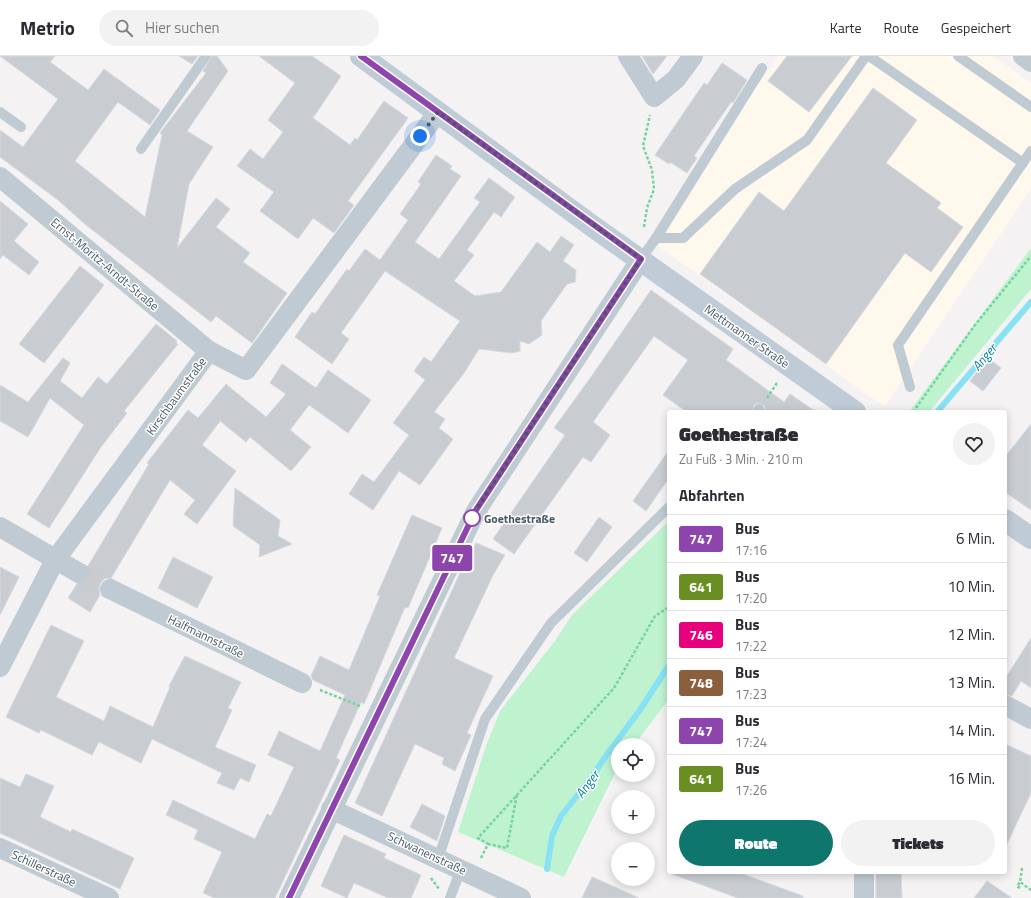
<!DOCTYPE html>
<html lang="de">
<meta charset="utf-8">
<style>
:root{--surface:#fff;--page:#f2f2f3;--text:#2b2b33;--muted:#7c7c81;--line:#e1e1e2;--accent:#0f766e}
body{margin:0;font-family:"Titillium Web",sans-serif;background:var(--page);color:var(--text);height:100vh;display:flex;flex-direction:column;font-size:15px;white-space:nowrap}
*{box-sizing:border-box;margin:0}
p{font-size:13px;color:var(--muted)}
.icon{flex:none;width:22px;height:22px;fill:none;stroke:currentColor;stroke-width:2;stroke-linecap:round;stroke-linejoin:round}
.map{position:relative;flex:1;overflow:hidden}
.sheet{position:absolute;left:667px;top:354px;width:340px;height:464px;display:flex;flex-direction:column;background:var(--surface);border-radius:4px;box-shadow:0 2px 10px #0003}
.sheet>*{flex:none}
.badge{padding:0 8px;border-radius:3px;font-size:14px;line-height:26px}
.fabs{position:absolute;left:611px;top:682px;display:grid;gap:8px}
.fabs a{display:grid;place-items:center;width:44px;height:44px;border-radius:50%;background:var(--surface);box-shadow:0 2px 10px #0003;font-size:20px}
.you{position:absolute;width:20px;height:20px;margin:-10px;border:3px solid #fff;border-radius:50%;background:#1a73e8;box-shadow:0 0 0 6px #1a73e833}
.map>.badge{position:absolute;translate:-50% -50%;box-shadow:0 0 0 2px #fff}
h2{padding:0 12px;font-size:15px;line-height:36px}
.round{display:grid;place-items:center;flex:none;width:42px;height:42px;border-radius:21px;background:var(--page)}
.overview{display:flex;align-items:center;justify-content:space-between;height:68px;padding:0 12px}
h1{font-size:19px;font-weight:800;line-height:30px}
.cta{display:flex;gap:8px;margin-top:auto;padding:8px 12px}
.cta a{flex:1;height:46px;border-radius:24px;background:var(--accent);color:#fff;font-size:16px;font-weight:800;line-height:46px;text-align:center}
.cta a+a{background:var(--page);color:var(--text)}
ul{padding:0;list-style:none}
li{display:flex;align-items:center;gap:12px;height:48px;padding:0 12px;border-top:1px solid var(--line)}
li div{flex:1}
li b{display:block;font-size:15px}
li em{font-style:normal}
li .badge{min-width:44px;font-weight:700;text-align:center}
header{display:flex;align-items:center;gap:24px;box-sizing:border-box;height:56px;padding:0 20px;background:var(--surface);border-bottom:1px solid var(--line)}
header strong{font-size:19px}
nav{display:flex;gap:22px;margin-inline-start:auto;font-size:14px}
.search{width:280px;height:36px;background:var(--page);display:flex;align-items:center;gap:10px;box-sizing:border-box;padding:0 14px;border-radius:22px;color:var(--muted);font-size:15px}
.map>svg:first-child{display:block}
.commercial{fill:#fef8ed}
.green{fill:#bff3d0}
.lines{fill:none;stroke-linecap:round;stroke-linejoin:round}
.stream{stroke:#89e2f3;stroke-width:6}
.building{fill:#c9cdd2;stroke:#d6d8de}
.minor-tunnel{stroke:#c9cbce;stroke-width:20;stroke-dasharray:20 10;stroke-linecap:butt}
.path{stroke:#74d4a0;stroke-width:2.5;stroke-dasharray:3 2;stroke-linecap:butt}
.service{stroke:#bfcad2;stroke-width:10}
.minor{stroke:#bfcad2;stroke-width:20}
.secondary{stroke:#bfcbd6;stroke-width:22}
.line-casing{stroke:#fff;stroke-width:9}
.line{stroke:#8e44ad;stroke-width:6}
.walk{stroke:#485761;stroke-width:4;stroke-dasharray:0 7.2}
.stop-dot{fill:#fff;stroke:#8e44ad;stroke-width:2}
.labels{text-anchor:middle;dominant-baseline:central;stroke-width:3;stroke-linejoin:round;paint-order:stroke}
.street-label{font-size:12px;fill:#485761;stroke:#fff}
.stop-label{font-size:12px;font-weight:bold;fill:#485761;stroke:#fff;text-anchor:start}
.water-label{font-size:13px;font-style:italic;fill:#058198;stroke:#fff}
</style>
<header>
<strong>Metrio</strong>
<div class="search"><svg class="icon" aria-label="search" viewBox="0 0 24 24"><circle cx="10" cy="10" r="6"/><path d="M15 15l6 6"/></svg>Hier suchen</div>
<nav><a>Karte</a><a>Route</a><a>Gespeichert</a></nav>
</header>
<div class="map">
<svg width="1031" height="842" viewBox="0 0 1031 842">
<rect width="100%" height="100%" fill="#f4f2f2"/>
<!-- commercial -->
<path class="commercial" d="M779 0H994L1031 27V133L885 351 658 190 756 32Z"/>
<!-- green -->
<g class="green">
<path d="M1031 192V233L929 356H909Z"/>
<path d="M669 465V643L634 689H618V711L564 821 458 776 486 690 500 655 555 585 572 559Z"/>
</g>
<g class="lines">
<!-- stream -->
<g class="stream">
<path d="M937 356 1031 246"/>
<path d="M547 813 552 780 561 760 592 721 605 701 640 654 669 609"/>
</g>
</g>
<!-- building -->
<g class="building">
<path d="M0 0H55L50 6 88 34 104 13 160 54 150 69 118 46 75 105 145 161 162 79 160 77 206 17 203 15 212 0H217L228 15 187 75 213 91 189 128 177 192 216 142 230 153 216 171 250 197 243 206 287 237 252 287 216 260 211 266 86 169 58 144 0 101V74L23 91 58 43Z"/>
<path d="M179 0H198L192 8Z"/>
<path d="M259 0H312L341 20 313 62 350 89 355 82 357 84 384 45 408 62 348 145 354 149 334 177 313 162 298 183 260 155 274 136 237 110 250 93 263 103 283 76 268 64 295 27Z"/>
<path d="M642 0H667L653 18Z"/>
<path d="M787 0H852L809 56 768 25Z"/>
<path d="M722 7 747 24 733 47 731 46 694 100 697 102 687 117 670 106 669 108 655 99 704 27 707 29Z"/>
<path d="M873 32 917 64 886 107 941 147 937 152 963 171 931 216 905 197 826 308 700 218 759 136 784 155Z"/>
<path d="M436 99 452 110 450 113 461 120 415 186 439 203 480 146 474 142 489 122 515 141 501 161 494 156 467 194 474 199 454 225 475 240 501 236 537 186 550 196 561 180 574 189 563 205 576 214 575 226 567 228 541 265 542 279 529 288 520 285V295L512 297 479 293 464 317 434 356 445 363 439 372 453 383 420 429 399 415 373 454 349 438 362 418 374 426 409 379 393 367 425 324 414 315 424 301 431 306 460 265 385 215 341 277 349 283 332 308 295 281 312 256 315 258 347 213 349 215 365 193 380 204 408 164 400 158 421 128 418 126Z"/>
<path d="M0 145 28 168 14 185 39 206 29 219 3 199 0 203Z"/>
<path d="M80 210 104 229 44 307 19 288Z"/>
<path d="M651 234 733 293 726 304 784 346 790 338 816 356H765V350L759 347 754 349 751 356H687L663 339 688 304 654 280 593 366 610 379 591 406 583 401 514 498 493 483 565 379 554 372 591 321Z"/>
<path d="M156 268 177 285 176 287 178 288 124 355 127 357 101 391 49 472 27 458 84 369 50 342 28 381 0 365V329L28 346 63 302 70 307 60 325 82 342 98 321 107 328Z"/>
<path d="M988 302 1001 312 983 335 970 325Z"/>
<path d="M282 308 316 332 328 314 371 344 348 377 309 349 290 374 311 391 291 415 250 381 246 386 220 365 202 389 236 415 197 468 184 458 195 444 170 424 111 522 104 523 100 528 99 533 100 539 90 556 68 542 77 528 84 527 89 523 90 517 88 510 149 408 147 407 188 354 198 362 226 328 266 361 286 338 270 327Z"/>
<path d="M1031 368V454L1005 436V401Z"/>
<path d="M669 394V422L646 455 633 445Z"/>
<path d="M235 432 280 464 278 480 292 488 259 501 260 489 233 470Z"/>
<path d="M412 459 442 472 408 552 405 551 364 648 361 646 336 702 340 704 275 842H214L203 837 222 796 194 783 198 774 166 759 173 744 255 783 267 758 271 760 294 711 268 699 279 675 320 695 345 639 313 624 311 620 320 600 349 614 380 540 377 539Z"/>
<path d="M599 461 612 471 587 506 574 497Z"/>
<path d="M476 487 505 499 493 519 454 602 493 620 467 677 471 679 455 715 442 708 444 702 415 688 382 760 355 747 465 506Z"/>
<path d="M173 501 213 521 197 552 158 532Z"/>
<path d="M0 511 19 521 0 559Z"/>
<path d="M51 569 84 585 56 641 104 665 110 650 153 671 170 631 169 630 185 600 241 626 228 652 232 654 215 691 256 709 249 726 240 722 234 734 217 727 222 717 152 683 141 707 99 686 92 699 41 674 39 677 6 661Z"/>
<path d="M1031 582V632L1021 625 1012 640 1005 638V623Z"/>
<path d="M1005 688 1031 700V737L1005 792Z"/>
<path d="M26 718 54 730 40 761 71 776 72 773 134 802 120 833 0 777V722L20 731Z"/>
<path d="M422 748 445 760 437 785 410 771Z"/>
<path d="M344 779 386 798 384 802 421 819 411 842H388L354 827 347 842 321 830Z"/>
<path d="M672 816H737L803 840V842H738L672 818Z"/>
<path d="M876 816H901L902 842H876Z"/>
<path d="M592 821 608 828 639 842H582Z"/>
<path d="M987 825 1012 842H974Z"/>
</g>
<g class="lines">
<!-- minor-tunnel -->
<path class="minor-tunnel" d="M79 517 110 533"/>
<!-- path -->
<g class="path">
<path d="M644 171 647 152 654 133 652 114 643 90 650 59"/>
<path d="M767 342 777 327"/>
<path d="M913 356 975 269 1031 200"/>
<path d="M320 634 360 650"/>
<path d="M488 788 507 792 517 738"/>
<path d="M1005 798V799"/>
<path d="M481 802 488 788 478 782 614 632 655 560 669 551"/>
<path d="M1022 812 1020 826 1031 834"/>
<path d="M431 822 439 833"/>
<path d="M1020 832 1017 830 1020 826"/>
</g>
<!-- service -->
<g class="service">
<path d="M869 0 1023 107"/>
<path d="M958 0 1031 51"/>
<path d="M0 56 21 71"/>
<path d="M141 93 206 0"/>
<path d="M656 182H683L735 133 807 84 866 0"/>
<path d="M641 203 656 182 762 12"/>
<path d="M910 331 898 289 1031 95"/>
<path d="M757 356 759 353"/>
<path d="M438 803 485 663 551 567 669 451"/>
<path d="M450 842 461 813"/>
</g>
<!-- minor -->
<g class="minor">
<path d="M628 0 654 41 676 23 693 0"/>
<path d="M1023 0 1031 6"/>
<path d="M0 121 209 295"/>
<path d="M0 471 79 517"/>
<path d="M110 533 302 627"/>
<path d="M0 611 55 504 209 295 246 314 438 56"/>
<path d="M1005 649 1031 663"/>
<path d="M331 753 521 842"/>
<path d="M0 792 109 842"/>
<path d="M864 816V842"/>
<path d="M289 842 476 455 641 203"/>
</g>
<!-- secondary -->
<g class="secondary">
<path d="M361 0 595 172 855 356"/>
<path d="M1005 464 1031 482"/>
</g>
</g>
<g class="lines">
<!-- line casing -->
<g class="line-casing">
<path id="line" d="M289 842 476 454 641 203 361 0"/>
</g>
<!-- line -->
<use href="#line" class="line"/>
<!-- walk -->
<path class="walk" d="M420 80 438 56 641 203 476 454 469 468 472 462"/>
</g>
<!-- markers -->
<circle class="stop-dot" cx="472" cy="462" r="8"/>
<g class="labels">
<!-- street labels -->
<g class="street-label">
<text transform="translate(105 208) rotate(40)">Ernst-Moritz-Arndt-Straße</text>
<text transform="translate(747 280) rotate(35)">Mettmanner Straße</text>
<text transform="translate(176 340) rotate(-54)">Kirschbaumstraße</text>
<text transform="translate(206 580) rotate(26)">Halfmannstraße</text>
<text transform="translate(427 797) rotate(25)">Schwanenstraße</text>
<text transform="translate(44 812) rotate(25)">Schillerstraße</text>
</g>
<!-- stop labels -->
<g class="stop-label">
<text x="484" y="462">Goethestraße</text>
</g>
<!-- water labels -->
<g class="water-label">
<text transform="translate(984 301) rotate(-50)">Anger</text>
<text transform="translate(587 728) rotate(-53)">Anger</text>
</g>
</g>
</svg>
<div class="fabs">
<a><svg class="icon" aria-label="locate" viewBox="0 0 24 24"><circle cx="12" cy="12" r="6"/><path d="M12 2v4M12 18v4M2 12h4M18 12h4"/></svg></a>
<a>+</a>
<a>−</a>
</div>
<div class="you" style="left:420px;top:80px"></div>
<b class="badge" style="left:452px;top:502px;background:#8e44ad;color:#fff">747</b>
<section class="sheet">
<div class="overview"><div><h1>Goethestraße</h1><p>Zu Fuß · 3 Min. · 210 m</p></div><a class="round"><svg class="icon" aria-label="heart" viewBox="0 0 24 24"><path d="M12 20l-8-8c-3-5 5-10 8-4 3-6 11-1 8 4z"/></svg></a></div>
<h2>Abfahrten</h2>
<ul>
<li><span class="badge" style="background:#8e44ad;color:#fff">747</span><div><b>Bus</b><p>17:16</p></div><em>6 Min.</em></li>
<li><span class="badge" style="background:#6b8e23;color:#fff">641</span><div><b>Bus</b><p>17:20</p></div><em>10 Min.</em></li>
<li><span class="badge" style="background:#e6007e;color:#fff">746</span><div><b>Bus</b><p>17:22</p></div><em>12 Min.</em></li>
<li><span class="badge" style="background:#8b5e3c;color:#fff">748</span><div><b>Bus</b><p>17:23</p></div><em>13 Min.</em></li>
<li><span class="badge" style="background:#8e44ad;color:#fff">747</span><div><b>Bus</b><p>17:24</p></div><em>14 Min.</em></li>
<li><span class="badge" style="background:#6b8e23;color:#fff">641</span><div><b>Bus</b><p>17:26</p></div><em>16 Min.</em></li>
</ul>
<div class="cta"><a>Route</a><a>Tickets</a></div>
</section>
</div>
